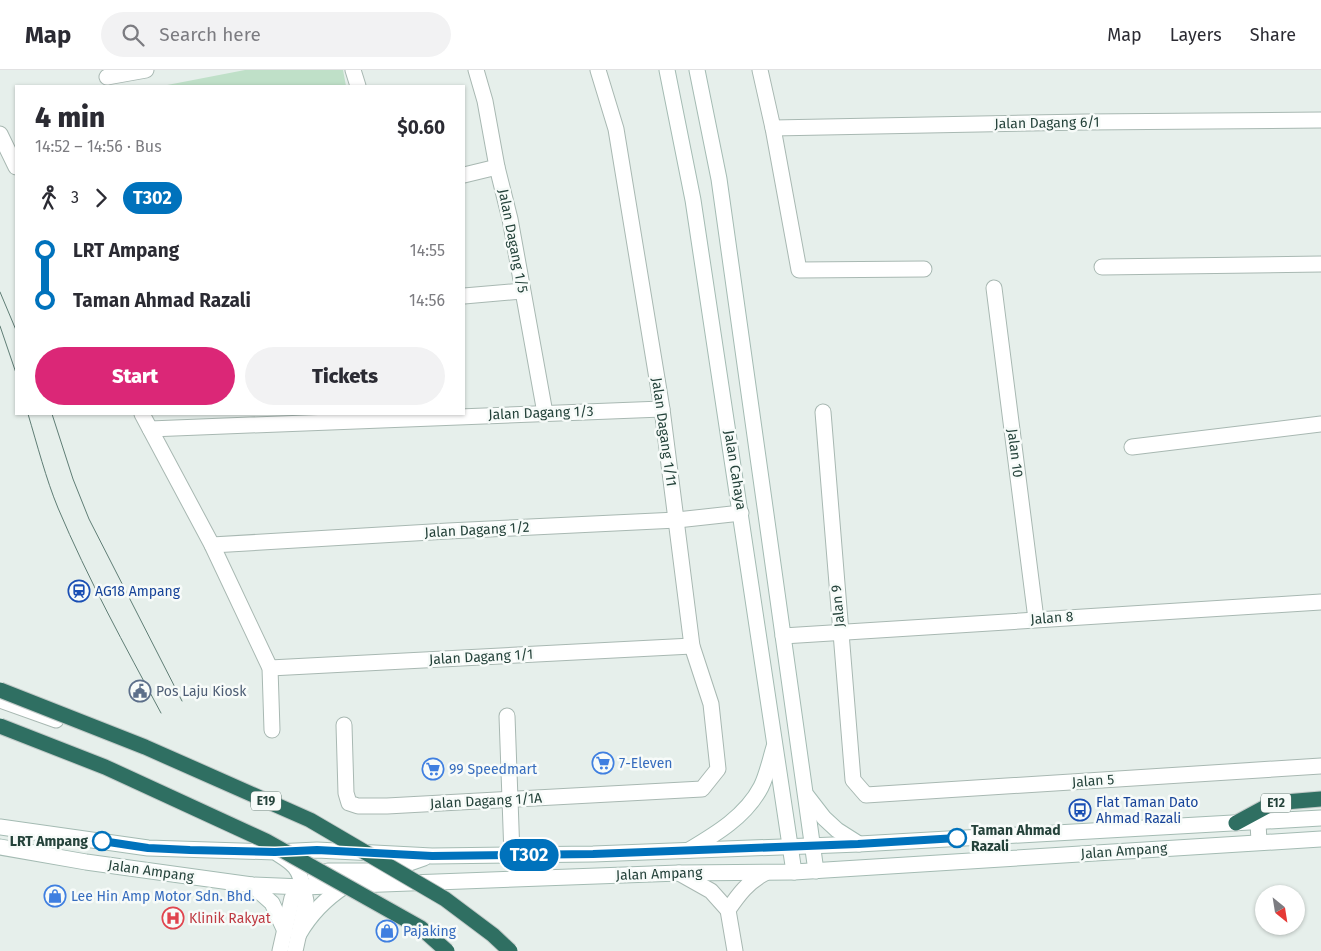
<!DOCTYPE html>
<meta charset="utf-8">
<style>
:root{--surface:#fff;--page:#f2f2f3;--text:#2b2b33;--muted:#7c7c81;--line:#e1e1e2;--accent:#db2777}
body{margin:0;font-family:"Fira Sans",sans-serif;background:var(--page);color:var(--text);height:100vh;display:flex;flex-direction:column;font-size:19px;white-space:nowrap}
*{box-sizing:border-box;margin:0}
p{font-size:16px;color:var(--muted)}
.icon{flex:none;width:28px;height:28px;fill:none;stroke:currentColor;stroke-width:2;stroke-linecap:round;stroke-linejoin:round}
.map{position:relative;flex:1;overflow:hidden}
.side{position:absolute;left:15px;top:15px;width:450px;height:330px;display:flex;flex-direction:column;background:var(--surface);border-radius:0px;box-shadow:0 1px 4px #0004}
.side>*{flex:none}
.badge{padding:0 10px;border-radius:16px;font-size:18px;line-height:32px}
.needle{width:32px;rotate:150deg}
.controls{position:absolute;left:1255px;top:815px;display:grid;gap:10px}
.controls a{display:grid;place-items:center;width:50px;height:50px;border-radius:50%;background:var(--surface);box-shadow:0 1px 4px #0004;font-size:25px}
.map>.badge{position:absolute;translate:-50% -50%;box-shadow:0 0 0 2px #fff}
.legs{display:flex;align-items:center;gap:8px;height:55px;padding:0 20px;font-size:16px}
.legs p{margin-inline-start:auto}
.overview{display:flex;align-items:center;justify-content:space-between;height:85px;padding:0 20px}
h1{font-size:28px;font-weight:800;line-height:38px}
.action{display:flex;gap:10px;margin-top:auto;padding:10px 20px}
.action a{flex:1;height:58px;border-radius:30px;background:var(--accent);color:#fff;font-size:20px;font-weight:800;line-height:58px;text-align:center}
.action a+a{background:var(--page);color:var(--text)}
ul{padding:0 20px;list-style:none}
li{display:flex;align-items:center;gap:18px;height:50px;font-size:19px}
li i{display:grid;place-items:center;width:8px;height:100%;margin:0 6px;background:currentColor}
li i::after{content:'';width:12px;height:12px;margin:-6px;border:4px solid;border-radius:50%;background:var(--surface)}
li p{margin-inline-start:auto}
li:first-child i{background:linear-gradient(#0000 50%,currentColor 0)}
li:last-child i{background:linear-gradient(currentColor 50%,#0000 0)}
header{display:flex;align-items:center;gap:30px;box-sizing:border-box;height:70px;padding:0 25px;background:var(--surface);border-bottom:1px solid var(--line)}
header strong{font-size:24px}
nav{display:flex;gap:28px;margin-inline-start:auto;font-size:18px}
.search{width:350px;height:45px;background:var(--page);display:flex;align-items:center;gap:12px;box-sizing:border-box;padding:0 18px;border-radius:28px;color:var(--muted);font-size:19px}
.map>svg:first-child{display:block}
.green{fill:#bfe0c8}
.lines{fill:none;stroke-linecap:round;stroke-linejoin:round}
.street-casing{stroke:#a8b8b2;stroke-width:17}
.secondary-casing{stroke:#a4bbb3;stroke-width:17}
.highway-casing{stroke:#c2cac8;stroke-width:17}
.street{stroke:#fff;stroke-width:15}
.secondary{stroke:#fff;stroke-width:15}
.highway{stroke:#2f6f62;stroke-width:15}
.tram{stroke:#5f7d75;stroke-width:1}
.highway-bridge-casing{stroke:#c2cac8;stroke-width:17;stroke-linecap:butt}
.highway-bridge{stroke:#2f6f62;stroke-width:15}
.line-1-casing{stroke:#fff;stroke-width:11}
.line-1{stroke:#0072bc;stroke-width:8}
.stop-1-dot{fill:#fff;stroke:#0072bc;stroke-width:2.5}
.labels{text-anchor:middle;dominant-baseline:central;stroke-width:5;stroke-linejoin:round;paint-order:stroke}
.shield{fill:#f7fbf9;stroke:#637a73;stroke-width:1}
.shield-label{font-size:12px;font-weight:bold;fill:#24423a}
.street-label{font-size:14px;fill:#24423a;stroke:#f7fbf9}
.transit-label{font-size:14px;fill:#164399;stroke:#f7fbf9;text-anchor:start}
.service-label{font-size:14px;fill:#4e5e75;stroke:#f7fbf9;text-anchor:start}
.shop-label{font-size:14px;fill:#366cbe;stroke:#f7fbf9;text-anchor:start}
.stop-label{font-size:14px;font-weight:bold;fill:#24423a;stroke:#f7fbf9;text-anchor:start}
.health-label{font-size:14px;fill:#be3a42;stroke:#f7fbf9;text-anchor:start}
</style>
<header>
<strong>Map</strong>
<div class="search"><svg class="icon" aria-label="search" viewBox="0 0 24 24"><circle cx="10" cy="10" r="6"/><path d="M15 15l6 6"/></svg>Search here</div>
<nav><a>Map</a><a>Layers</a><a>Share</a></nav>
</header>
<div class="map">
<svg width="1321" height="881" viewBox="0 0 1321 881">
<rect width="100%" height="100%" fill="#e6efeb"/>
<!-- green -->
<path class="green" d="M245 0H343L346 16H162Z"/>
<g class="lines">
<!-- street casing -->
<g class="street-casing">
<g id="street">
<path d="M353 0 358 16"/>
<path d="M476 0 485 31 497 97 510 149 545 343"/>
<path d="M760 0 773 58 799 200 924 199"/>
<path d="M107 7 146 0"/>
<path d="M773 58 1086 52 1321 50"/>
<path d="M0 64 16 97"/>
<path d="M464 105 497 97"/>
<path d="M1102 197 1321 194"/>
<path d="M994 218 1036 549"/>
<path d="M464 226 522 221"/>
<path d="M823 342 853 710 866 725 1321 696"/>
<path d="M142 344 212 475 270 598 272 660"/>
<path d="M150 359 662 339"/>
<path d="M1132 377 1321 354"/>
<path d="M212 475 448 461 677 450 741 443"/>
<path d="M783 566 1321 532"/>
<path d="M270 598 692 576"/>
<path d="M0 630 56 650"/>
<path d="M507 646 512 785"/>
<path d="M344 655 346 723 349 733 358 736H387L702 719 718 699 711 634 692 576 662 339 616 59 598 0"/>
<path d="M1258 752 1259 772"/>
<path d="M679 803 711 821 728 840"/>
<path d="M280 881 292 828 303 817"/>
<path d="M295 881 306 831 303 817"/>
<path d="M735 881 728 840C739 824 748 812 765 803"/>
</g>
</g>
<!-- secondary casing -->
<g class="secondary-casing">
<g id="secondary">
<path d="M667 0 693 130 794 802"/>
<path d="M697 0 719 109 816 801"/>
<path d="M807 726 824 748 837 760 859 774"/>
<path d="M0 757 148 778 275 782 317 780 432 786 593 784 859 774 1321 748"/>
<path d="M0 777 86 792 252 815 303 817 679 803 794 802 1321 769"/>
<path d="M689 780C716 764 746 746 761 717 767 705 770 690 774 677"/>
<path d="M278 784C294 794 299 798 303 817"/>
<path d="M315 805 328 801H387L424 788"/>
<path d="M252 815 272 833 285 861"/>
<path d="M299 864C311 843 325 829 345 816"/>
</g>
</g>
<!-- highway casing -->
<g class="highway-casing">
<path id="highway" d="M1236 753 1273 733 1321 729"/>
</g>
<!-- street -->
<use href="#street" class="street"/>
<!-- secondary -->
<use href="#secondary" class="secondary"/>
<!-- highway -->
<use href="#highway" class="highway"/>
<!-- tram -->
<g class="tram">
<path d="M0 222 16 260"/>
<path d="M0 256 16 303"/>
<path d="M28 344C37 374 46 409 58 438 88 509 125 576 161 643"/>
<path d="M52 344 73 409 89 449 182 631"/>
</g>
<!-- highway-bridge casing -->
<g class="highway-bridge-casing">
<g id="highway-bridge">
<path d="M0 620 145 677 310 750 445 829 493 865 510 881"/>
<path d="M0 656 105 697 266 771 421 858 447 881"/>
</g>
</g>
<!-- highway-bridge -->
<use href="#highway-bridge" class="highway-bridge"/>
</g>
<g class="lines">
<!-- line-1 casing -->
<g class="line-1-casing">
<path id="line-1" d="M102 771 148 778 190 780 275 782 317 780 432 786 593 784 858 774 957 768"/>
</g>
<!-- line-1 -->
<use href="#line-1" class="line-1"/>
</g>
<!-- icons -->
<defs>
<g id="station-ring" transform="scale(1.125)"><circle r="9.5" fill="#f7fbf9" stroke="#1a4fb4" stroke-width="1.5"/><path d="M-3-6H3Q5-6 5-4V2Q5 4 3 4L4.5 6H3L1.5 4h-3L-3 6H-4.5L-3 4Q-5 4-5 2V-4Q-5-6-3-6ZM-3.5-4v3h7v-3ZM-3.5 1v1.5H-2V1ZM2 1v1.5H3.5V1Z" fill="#1a4fb4"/></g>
<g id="civic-ring" transform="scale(1.125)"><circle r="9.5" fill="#f7fbf9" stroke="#5c6f8a" stroke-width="1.5"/><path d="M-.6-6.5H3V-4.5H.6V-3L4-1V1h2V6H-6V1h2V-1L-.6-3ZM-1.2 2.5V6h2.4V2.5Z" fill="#5c6f8a"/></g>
<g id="supermarket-ring" transform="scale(1.125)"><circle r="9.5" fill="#f7fbf9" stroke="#3f7fe0" stroke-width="1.5"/><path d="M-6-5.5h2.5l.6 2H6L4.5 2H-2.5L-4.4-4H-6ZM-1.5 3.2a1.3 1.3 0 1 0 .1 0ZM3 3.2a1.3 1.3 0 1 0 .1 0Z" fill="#3f7fe0"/></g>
<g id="bus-ring" transform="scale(1.125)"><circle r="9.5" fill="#f7fbf9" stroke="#1a4fb4" stroke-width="1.5"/><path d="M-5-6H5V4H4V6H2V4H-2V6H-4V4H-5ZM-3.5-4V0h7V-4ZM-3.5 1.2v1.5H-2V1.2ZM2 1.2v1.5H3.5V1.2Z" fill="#1a4fb4"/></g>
<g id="shop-ring" transform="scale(1.125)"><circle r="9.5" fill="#f7fbf9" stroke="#3f7fe0" stroke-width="1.5"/><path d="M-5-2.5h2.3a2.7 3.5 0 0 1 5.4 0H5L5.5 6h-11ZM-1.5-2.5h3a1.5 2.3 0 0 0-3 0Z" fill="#3f7fe0"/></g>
<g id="hospital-ring" transform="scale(1.125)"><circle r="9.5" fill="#f7fbf9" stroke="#e0444e" stroke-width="1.5"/><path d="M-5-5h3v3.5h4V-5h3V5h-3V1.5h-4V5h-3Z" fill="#e0444e"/></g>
</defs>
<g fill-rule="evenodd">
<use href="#station-ring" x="79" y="521"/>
<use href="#civic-ring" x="140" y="621"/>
<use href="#supermarket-ring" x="603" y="693"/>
<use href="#supermarket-ring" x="433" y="699"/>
<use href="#bus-ring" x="1080" y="740"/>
<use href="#shop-ring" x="55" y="826"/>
<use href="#hospital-ring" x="173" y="848"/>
<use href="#shop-ring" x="387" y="861"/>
</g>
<!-- markers -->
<g class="stop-1-dot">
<circle cx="957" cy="768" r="9"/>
<circle cx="102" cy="771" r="9"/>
</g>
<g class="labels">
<!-- shield labels -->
<g class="shield">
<rect x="251" y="721.5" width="30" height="19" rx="4"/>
<rect x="1261" y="723.5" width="30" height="19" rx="4"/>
</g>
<g class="shield-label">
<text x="266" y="731">E19</text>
<text x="1276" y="733">E12</text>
</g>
<!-- street labels -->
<g class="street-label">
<text transform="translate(1047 53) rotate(-1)">Jalan Dagang 6/1</text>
<text transform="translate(513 171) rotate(79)">Jalan Dagang 1/5</text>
<text transform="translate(541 343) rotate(-2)">Jalan Dagang 1/3</text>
<text transform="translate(664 362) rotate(82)">Jalan Dagang 1/11</text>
<text transform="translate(1015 383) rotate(83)">Jalan 10</text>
<text transform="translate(735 400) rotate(81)">Jalan Cahaya</text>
<text transform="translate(477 460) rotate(-3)">Jalan Dagang 1/2</text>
<text transform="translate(838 536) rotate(-95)">Jalan 9</text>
<text transform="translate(1052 548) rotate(-4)">Jalan 8</text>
<text transform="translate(481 587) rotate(-3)">Jalan Dagang 1/1</text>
<text transform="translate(1093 711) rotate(-4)">Jalan 5</text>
<text transform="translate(486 731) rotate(-3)">Jalan Dagang 1/1A</text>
<text transform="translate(1124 781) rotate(-4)">Jalan Ampang</text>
<text transform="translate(151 801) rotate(8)">Jalan Ampang</text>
<text transform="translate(659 804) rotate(-2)">Jalan Ampang</text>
</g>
<!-- transit labels -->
<g class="transit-label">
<text x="95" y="521">AG18 Ampang</text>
<text x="1096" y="732">Flat Taman Dato<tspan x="1096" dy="16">Ahmad Razali</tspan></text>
</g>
<!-- service labels -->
<g class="service-label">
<text x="156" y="621">Pos Laju Kiosk</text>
</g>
<!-- shop labels -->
<g class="shop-label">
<text x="619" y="693">7-Eleven</text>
<text x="449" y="699">99 Speedmart</text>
<text x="71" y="826">Lee Hin Amp Motor Sdn. Bhd.</text>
<text x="403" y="861">Pajaking</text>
</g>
<!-- stop labels -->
<g class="stop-label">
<text x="971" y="760">Taman Ahmad<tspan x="971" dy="16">Razali</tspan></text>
<text x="88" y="771" text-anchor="end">LRT Ampang</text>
</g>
<!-- health labels -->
<g class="health-label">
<text x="189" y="848">Klinik Rakyat</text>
</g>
</g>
</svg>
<div class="controls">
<a><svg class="needle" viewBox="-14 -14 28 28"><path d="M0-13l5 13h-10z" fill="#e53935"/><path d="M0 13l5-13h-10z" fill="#7c7c81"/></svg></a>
</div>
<b class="badge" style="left:529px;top:785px;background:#0072bc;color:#fff">T302</b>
<section class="side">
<div class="overview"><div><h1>4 min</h1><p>14:52 – 14:56 · Bus</p></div><b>$0.60</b></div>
<div class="legs"><svg class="icon" aria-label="walk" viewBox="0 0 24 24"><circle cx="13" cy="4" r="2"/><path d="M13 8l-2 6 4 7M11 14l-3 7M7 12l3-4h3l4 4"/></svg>3<svg class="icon" aria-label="forward" viewBox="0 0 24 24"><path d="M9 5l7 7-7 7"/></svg><b class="badge" style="background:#0072bc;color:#fff">T302</b></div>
<ul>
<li><i style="color:#0072bc"></i><b>LRT Ampang</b><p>14:55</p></li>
<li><i style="color:#0072bc"></i><b>Taman Ahmad Razali</b><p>14:56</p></li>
</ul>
<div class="action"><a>Start</a><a>Tickets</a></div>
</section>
</div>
